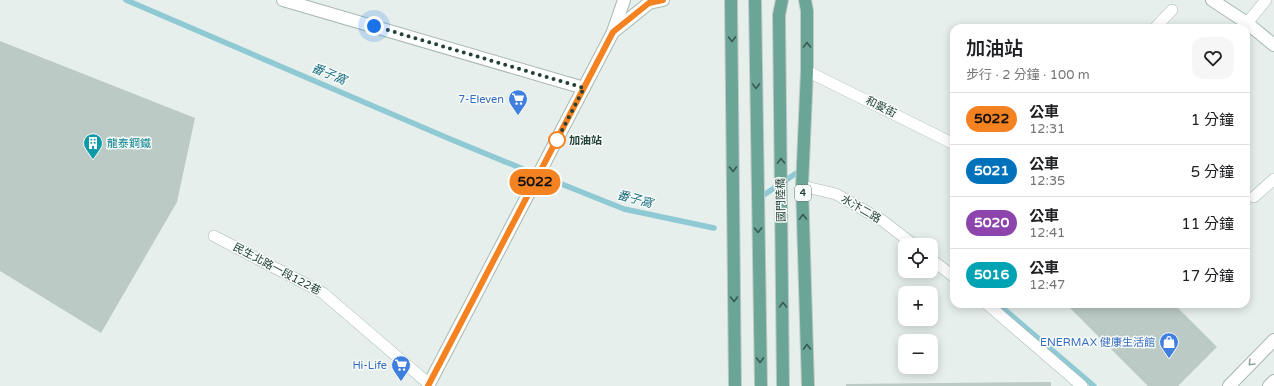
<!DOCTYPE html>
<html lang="zh-TW">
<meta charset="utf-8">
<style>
:root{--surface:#fff;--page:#f6f6f6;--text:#202124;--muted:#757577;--line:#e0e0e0}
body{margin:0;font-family:"Varela Round","Noto Sans TC",sans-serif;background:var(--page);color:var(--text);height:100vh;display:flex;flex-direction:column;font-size:15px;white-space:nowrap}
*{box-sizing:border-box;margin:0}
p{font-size:13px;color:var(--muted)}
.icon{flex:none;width:22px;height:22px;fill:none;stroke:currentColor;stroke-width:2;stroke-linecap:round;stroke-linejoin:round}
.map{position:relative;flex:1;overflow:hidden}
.panel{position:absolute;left:950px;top:24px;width:300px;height:284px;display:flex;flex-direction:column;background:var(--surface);border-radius:12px;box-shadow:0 2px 10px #0003}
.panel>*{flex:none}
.badge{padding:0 8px;border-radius:13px;font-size:14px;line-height:26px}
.buttons{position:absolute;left:898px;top:238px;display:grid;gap:8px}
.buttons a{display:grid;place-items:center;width:40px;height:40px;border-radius:8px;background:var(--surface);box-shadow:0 2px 10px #0003;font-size:20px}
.you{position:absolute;width:20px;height:20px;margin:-10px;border:3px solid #fff;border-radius:50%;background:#1a73e8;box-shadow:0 0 0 6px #1a73e833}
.map>.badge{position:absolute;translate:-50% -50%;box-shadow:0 0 0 2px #fff}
.round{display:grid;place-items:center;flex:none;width:42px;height:42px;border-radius:12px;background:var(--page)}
.overview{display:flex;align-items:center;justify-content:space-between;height:68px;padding:0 16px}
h1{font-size:19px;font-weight:600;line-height:30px}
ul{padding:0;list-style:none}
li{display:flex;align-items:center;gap:12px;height:52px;padding:0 16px;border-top:1px solid var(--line)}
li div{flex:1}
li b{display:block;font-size:15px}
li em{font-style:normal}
li .badge{min-width:44px;font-weight:700;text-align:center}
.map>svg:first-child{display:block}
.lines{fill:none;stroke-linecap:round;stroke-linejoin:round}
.stream{stroke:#8ec9d4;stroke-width:5.5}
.building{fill:#bbcac4}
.service-casing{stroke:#a8b8b2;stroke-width:12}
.minor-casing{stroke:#a8b8b2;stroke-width:14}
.tertiary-casing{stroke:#a8b8b2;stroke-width:14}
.primary-casing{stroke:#c2cac8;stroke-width:14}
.service{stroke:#fff;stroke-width:11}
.minor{stroke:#fff;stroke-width:12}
.tertiary{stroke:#fff;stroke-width:12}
.primary{stroke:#6aa596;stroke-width:12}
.oneway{stroke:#365b51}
.oneway2{stroke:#92a09c}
.line-casing{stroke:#fff;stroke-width:9}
.line{stroke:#f58220;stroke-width:6}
.walk{stroke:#24423a;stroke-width:4;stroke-dasharray:0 7.2}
.stop-dot{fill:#fff;stroke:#f58220;stroke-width:2}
.labels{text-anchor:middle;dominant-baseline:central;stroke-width:3;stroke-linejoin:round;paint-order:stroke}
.shield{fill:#f7fbf9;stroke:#637a73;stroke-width:1}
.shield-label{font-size:10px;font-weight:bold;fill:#24423a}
.shop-label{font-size:11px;fill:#366cbe;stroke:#f7fbf9;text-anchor:end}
.street-label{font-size:11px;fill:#24423a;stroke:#f7fbf9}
.stop-label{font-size:11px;font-weight:bold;fill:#24423a;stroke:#f7fbf9;text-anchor:start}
.culture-label{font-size:11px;fill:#0d838f;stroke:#f7fbf9;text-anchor:start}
.water-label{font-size:12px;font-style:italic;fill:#1c6f80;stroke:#f7fbf9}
</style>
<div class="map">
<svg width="1274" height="386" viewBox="0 0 1274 386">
<rect width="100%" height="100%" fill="#e6efeb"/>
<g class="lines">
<!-- stream -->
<g class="stream">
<path d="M126 0 450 139 523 169"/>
<path d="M554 181 624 209 714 228"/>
<path d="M758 199 795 174"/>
<path d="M998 304 1094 386"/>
</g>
</g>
<!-- building -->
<g class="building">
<path d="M0 41 195 118 177 202 101 333 0 271Z"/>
<path d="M1066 304H1174L1217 347 1178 386H1148Z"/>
<path d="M1051 382V386H846V384Z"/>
</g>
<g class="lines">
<!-- service casing -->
<g class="service-casing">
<g id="service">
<path d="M1247 23 1266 0"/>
<path d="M1155 28 1172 10"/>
<path d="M807 71 954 144"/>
<path d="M802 186 836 194 883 221 914 245"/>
<path d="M1254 197 1274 179"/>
<path d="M214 236 323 293 429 384"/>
<path d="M931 259 954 277"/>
<path d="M987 304 1082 386"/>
</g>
</g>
<!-- minor casing -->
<g class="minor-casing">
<g id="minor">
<path d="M283 0 584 88"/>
<path d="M1212 0 1247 23 1274 45"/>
<path d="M613 32 649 3 663 0"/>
<path d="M428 386 613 32 624 0"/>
</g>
</g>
<!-- tertiary casing -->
<g class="tertiary-casing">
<g id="tertiary">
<path d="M1229 386 1274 340"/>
<path d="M1269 386 1274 381"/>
</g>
</g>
<!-- primary casing -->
<g class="primary-casing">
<g id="primary">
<path d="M731 0 735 386"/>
<path d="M755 0 761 386"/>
<path d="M782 0 779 15 783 386"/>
<path d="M805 0 807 11V71L802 186 808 386"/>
</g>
</g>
<!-- service -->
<use href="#service" class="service"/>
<!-- minor -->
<use href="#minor" class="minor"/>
<!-- tertiary -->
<use href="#tertiary" class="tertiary"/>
<!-- primary -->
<use href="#primary" class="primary"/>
</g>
<!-- one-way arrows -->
<defs><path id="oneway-chevron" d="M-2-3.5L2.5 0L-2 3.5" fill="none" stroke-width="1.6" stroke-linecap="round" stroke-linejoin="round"/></defs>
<g class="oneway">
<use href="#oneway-chevron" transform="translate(732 39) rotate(89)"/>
<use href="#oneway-chevron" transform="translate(807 45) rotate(-90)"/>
<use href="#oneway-chevron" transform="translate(756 86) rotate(89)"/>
<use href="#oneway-chevron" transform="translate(781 161) rotate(-91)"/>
<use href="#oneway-chevron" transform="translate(733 169) rotate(89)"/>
<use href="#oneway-chevron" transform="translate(803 217) rotate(-91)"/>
<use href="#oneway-chevron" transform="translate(758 230) rotate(89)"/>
<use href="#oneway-chevron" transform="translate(734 299) rotate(89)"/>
<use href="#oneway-chevron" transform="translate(783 305) rotate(-91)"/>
<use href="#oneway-chevron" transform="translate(807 347) rotate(-91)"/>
<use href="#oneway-chevron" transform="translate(760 360) rotate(89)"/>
</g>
<use class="oneway2" href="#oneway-chevron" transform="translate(1251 363) rotate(135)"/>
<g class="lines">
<!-- line casing -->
<g class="line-casing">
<path id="line" d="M428 386 613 32 649 3 663 0"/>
</g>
<!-- line -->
<use href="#line" class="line"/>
<!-- walk -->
<path class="walk" d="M374 26 584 88 557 140"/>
</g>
<!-- icons -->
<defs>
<g id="supermarket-pin" transform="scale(1)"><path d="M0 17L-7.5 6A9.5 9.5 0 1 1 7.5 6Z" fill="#3f7fe0" stroke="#f7fbf9"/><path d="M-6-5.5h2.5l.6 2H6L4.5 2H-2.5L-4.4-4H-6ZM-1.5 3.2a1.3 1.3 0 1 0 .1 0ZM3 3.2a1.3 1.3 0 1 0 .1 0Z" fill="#fff"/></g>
<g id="building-pin" transform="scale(1)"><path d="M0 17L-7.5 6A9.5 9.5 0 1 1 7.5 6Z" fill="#0f9aa8" stroke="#f7fbf9"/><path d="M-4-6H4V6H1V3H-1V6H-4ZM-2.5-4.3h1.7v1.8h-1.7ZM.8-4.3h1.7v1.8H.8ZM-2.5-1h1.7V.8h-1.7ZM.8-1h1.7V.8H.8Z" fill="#fff"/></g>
<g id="shop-pin" transform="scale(1)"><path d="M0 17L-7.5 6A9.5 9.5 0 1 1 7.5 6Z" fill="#3f7fe0" stroke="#f7fbf9"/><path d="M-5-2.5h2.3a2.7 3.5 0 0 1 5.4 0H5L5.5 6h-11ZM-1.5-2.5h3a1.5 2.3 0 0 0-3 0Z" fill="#fff"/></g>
</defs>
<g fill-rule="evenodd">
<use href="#supermarket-pin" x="518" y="99"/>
<use href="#building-pin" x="93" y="143"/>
<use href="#shop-pin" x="1169" y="342"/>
<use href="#supermarket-pin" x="401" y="365"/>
</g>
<!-- markers -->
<circle class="stop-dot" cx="557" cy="140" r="8"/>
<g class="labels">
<!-- shield labels -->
<rect class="shield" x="795" y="185" width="16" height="16" rx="3"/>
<g class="shield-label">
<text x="803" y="193">4</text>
</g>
<!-- shop labels -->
<g class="shop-label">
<text x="504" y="99">7-Eleven</text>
<text x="1155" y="342">ENERMAX 健康生活館</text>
<text x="387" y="365">Hi-Life</text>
</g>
<!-- street labels -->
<g class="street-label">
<text transform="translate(881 107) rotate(27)">和愛街</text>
<text transform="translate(781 200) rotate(-91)">國門陸橋</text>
<text transform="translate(861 209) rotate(30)">水汴二路</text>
<text transform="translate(277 269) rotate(28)">民生北路一段122巷</text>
</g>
<!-- stop labels -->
<g class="stop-label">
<text x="569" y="140">加油站</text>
</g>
<!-- culture labels -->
<g class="culture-label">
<text x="107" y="143">龍泰鋼鐵</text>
</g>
<!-- water labels -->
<g class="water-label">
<text transform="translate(329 74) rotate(23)">番子窩</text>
<text transform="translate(635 199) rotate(15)">番子窩</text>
</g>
</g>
</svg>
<div class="buttons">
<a><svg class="icon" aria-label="locate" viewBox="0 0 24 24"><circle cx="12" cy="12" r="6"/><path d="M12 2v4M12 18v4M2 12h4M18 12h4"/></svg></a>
<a>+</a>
<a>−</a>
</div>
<div class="you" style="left:374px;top:26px"></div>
<b class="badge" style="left:535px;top:182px;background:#f58220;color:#111">5022</b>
<section class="panel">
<div class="overview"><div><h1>加油站</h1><p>步行 · 2 分鐘 · 100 m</p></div><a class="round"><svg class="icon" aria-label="heart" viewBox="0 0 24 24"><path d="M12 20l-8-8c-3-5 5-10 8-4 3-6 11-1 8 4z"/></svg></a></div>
<ul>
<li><span class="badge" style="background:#f58220;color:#111">5022</span><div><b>公車</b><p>12:31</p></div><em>1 分鐘</em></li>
<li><span class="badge" style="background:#0072bc;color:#fff">5021</span><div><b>公車</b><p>12:35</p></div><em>5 分鐘</em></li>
<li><span class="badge" style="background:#8e44ad;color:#fff">5020</span><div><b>公車</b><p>12:41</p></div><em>11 分鐘</em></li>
<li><span class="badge" style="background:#00a3b4;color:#fff">5016</span><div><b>公車</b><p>12:47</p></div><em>17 分鐘</em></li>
</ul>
</section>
</div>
